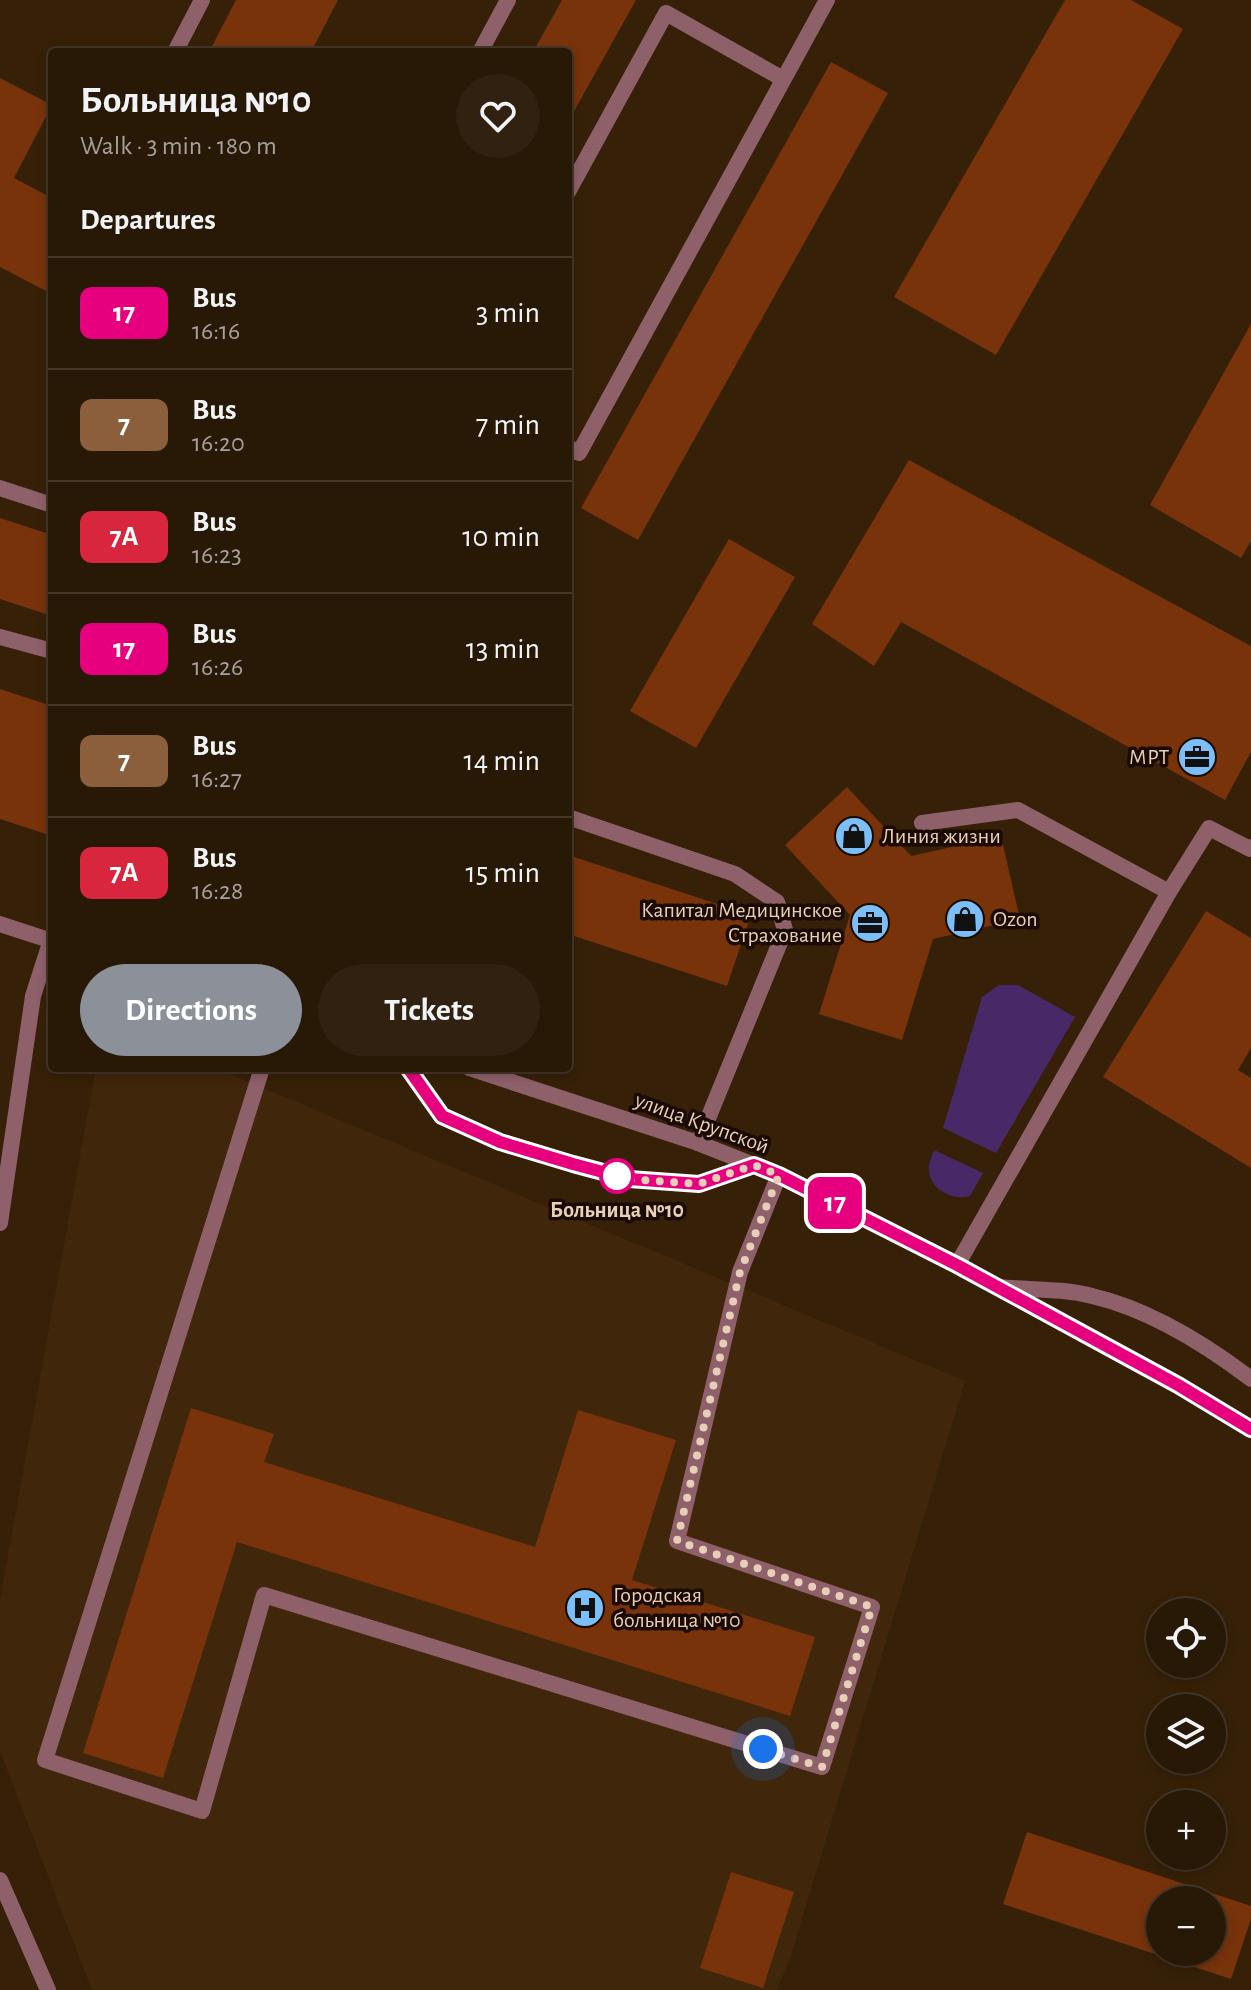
<!DOCTYPE html>
<meta charset="utf-8">
<style>
:root{--surface:#281806;--page:#302110;--text:#f1f3f6;--muted:#a5a09b;--line:#443728;--accent:#8c9099}
body{margin:0;font-family:"Alegreya Sans",sans-serif;background:var(--page);color:var(--text);height:100vh;display:flex;flex-direction:column;font-size:30px;white-space:nowrap}
*{box-sizing:border-box;margin:0}
p{font-size:26px;color:var(--muted)}
.icon{flex:none;width:44px;height:44px;fill:none;stroke:currentColor;stroke-width:2;stroke-linecap:round;stroke-linejoin:round}
.map{position:relative;flex:1;overflow:hidden}
.details{position:absolute;left:48px;top:48px;width:524px;height:1024px;display:flex;flex-direction:column;background:var(--surface);border-radius:8px;box-shadow:0 4px 12px #0003,0 0 0 2px var(--line)}
.details>*{flex:none}
.badge{padding:0 16px;border-radius:12px;font-size:28px;line-height:52px}
.buttons{position:absolute;left:1146px;top:1598px;display:grid;gap:16px}
.buttons a{display:grid;place-items:center;width:80px;height:80px;border-radius:50%;background:var(--surface);box-shadow:0 4px 12px #0003,0 0 0 2px var(--line);font-size:40px}
.you{position:absolute;width:40px;height:40px;margin:-20px;border:6px solid #fff;border-radius:50%;background:#1a73e8;box-shadow:0 0 0 12px #1a73e833}
.map>.badge{position:absolute;translate:-50% -50%;box-shadow:0 0 0 4px #fff}
h2{padding:0 32px;font-size:30px;line-height:72px}
.round{display:grid;place-items:center;flex:none;width:84px;height:84px;border-radius:42px;background:var(--page)}
.summary{display:flex;align-items:center;justify-content:space-between;height:136px;padding:0 32px}
h1{font-size:38px;font-weight:600;line-height:60px}
.action{display:flex;gap:16px;margin-top:auto;padding:16px 32px}
.action a{flex:1;height:92px;border-radius:48px;background:var(--accent);color:#fff;font-size:32px;font-weight:600;line-height:92px;text-align:center}
.action a+a{background:var(--page);color:var(--text)}
ul{padding:0;list-style:none}
li{display:flex;align-items:center;gap:24px;height:112px;padding:0 32px;border-top:2px solid var(--line)}
li div{flex:1}
li b{display:block;font-size:30px}
li em{font-style:normal}
li .badge{min-width:88px;font-weight:700;text-align:center}
.map>svg:first-child{display:block}
.built{fill:#40270b}
.green{fill:#482866}
.building{fill:#78330b;fill-rule:evenodd}
.lines{fill:none;stroke-linecap:round;stroke-linejoin:round}
.service{stroke:#8e606a;stroke-width:16}
.minor{stroke:#8e606a;stroke-width:16}
.tertiary{stroke:#8e606a;stroke-width:16}
.line-casing{stroke:#fff;stroke-width:18}
.line{stroke:#e6007e;stroke-width:12}
.walk{stroke:#e6ceb7;stroke-width:8;stroke-dasharray:0 14.4}
.stop-dot{fill:#fff;stroke:#e6007e;stroke-width:4}
.labels{text-anchor:middle;dominant-baseline:central;stroke-width:7;stroke-linejoin:round;paint-order:stroke}
.poi-label{font-size:22px;fill:#e6ceb7;stroke:#1a0a00;text-anchor:start}
.street-label{font-size:22px;fill:#e6ceb7;stroke:#1a0a00}
.stop-label{font-size:22px;font-weight:bold;fill:#e6ceb7;stroke:#1a0a00}
</style>
<div class="map">
<svg width="1251" height="1990" viewBox="0 0 1251 1990">
<rect width="100%" height="100%" fill="#362008"/>
<!-- built -->
<path class="built" d="M96 1068H215L965 1381 791 1955 777 1990H92L0 1751V1600Z"/>
<!-- green -->
<g class="green">
<path d="M999 985H1018L1075 1017 996 1153 943 1128 982 997Z"/>
<path d="M934 1150 983 1173 970 1196C953 1201 930 1190 929 1170 928 1164 932 1156 934 1150Z"/>
</g>
<!-- building -->
<g class="building">
<path d="M236 0H338L311 52H209Z"/>
<path d="M562 0H636L568 122V52H533Z"/>
<path d="M1065 0H1131L1183 29 996 355 894 297Z"/>
<path d="M831 62 888 93 638 540 581 508Z"/>
<path d="M0 78 52 105 14 178 52 198V294L0 267Z"/>
<path d="M1251 324V541L1241 558 1150 505Z"/>
<path d="M909 460 1251 646V752L1225 800 901 622 874 666 812 624Z"/>
<path d="M0 518 52 535V616L0 599Z"/>
<path d="M729 539 795 577 696 748 630 711Z"/>
<path d="M0 689 52 706V836L0 819Z"/>
<path d="M847 787 911 856 1001 836 1020 919 933 939 902 1040 819 1014 850 915 785 845Z"/>
<path d="M568 855 751 915 727 986 568 934Z"/>
<path d="M1206 911 1251 938V1048L1238 1070 1251 1078V1168L1103 1077Z"/>
<path d="M191 1408 274 1434 264 1462 535 1547 578 1410 676 1440 632 1580 815 1637 790 1716 237 1542 163 1778 83 1753Z"/>
<path d="M1027 1832 1251 1906V1919L1231 1979 1003 1904ZM1160 1900H1212V1952H1160Z"/>
<path d="M731 1872 794 1892 763 1988 700 1968Z"/>
</g>
<g class="lines">
<!-- service -->
<g class="service">
<path d="M175 52 202 0"/>
<path d="M568 192 666 13 783 79"/>
<path d="M568 447 579 453 827 0"/>
<path d="M0 488 52 505"/>
<path d="M568 817 735 874 777 902 785 930 698 1143"/>
<path d="M922 823 1018 810 1169 892"/>
<path d="M262 1068 45 1760 202 1811 264 1595 822 1767 872 1607 677 1541 740 1272 779 1175"/>
<path d="M408 1068 442 1116 500 1142 568 1163 629 1179 699 1184 754 1165"/>
<path d="M0 1223 33 996 51 940"/>
<path d="M957 1265 1169 892 1209 828 1250 849 1251 847"/>
<path d="M998 1287C1028 1290 1062 1288 1092 1296 1148 1309 1205 1344 1251 1379"/>
<path d="M0 1880 48 1990"/>
</g>
<!-- minor -->
<g class="minor">
<path d="M480 52 508 0"/>
<path d="M0 637 52 651"/>
</g>
<!-- tertiary -->
<g class="tertiary">
<path d="M0 924 52 941"/>
<path d="M469 1068 698 1143 779 1175 957 1265 1178 1385 1251 1429"/>
</g>
</g>
<g class="lines">
<!-- line casing -->
<g class="line-casing">
<path id="line" d="M408 1068 442 1116 500 1142 573 1164 629 1179 699 1184 754 1165 779 1175 957 1265 1178 1385 1251 1429"/>
</g>
<!-- line -->
<use href="#line" class="line"/>
<!-- walk -->
<path class="walk" d="M617 1176 629 1179 699 1184 754 1165 779 1175 740 1272 677 1541 872 1607 822 1767 763 1749"/>
</g>
<!-- icons -->
<defs>
<g id="office-disc" transform="scale(2)"><circle r="9.5" fill="#7bbef8" stroke="#1a0a00"/><path d="M-6-3h4V-5.5h4V-3h4V5H-6ZM-1-4.5V-3h2v-1.5ZM-6 0V1H6V0Z" fill="#111"/></g>
<g id="shop-disc" transform="scale(2)"><circle r="9.5" fill="#7bbef8" stroke="#1a0a00"/><path d="M-5-2.5h2.3a2.7 3.5 0 0 1 5.4 0H5L5.5 6h-11ZM-1.5-2.5h3a1.5 2.3 0 0 0-3 0Z" fill="#111"/></g>
<g id="hospital-disc" transform="scale(2)"><circle r="9.5" fill="#7bbef8" stroke="#1a0a00"/><path d="M-5-5h3v3.5h4V-5h3V5h-3V1.5h-4V5h-3Z" fill="#111"/></g>
</defs>
<g fill-rule="evenodd">
<use href="#office-disc" x="1197" y="757"/>
<use href="#shop-disc" x="854" y="836"/>
<use href="#shop-disc" x="965" y="919"/>
<use href="#office-disc" x="870" y="923"/>
<use href="#hospital-disc" x="585" y="1608"/>
</g>
<!-- markers -->
<circle class="stop-dot" cx="617" cy="1176" r="16"/>
<g class="labels">
<!-- poi labels -->
<g class="poi-label">
<text x="1169" y="757" text-anchor="end">МРТ</text>
<text x="882" y="836">Линия жизни</text>
<text x="842" y="910" text-anchor="end">Капитал Медицинское<tspan x="842" dy="25">Страхование</tspan></text>
<text x="993" y="919">Ozon</text>
<text x="613" y="1595">Городская<tspan x="613" dy="25">больница №10</tspan></text>
</g>
<!-- street labels -->
<g class="street-label">
<text transform="translate(702 1123) rotate(20)">улица Крупской</text>
</g>
<!-- stop labels -->
<g class="stop-label">
<text x="617" y="1210">Больница №10</text>
</g>
</g>
</svg>
<div class="buttons">
<a><svg class="icon" aria-label="locate" viewBox="0 0 24 24"><circle cx="12" cy="12" r="6"/><path d="M12 2v4M12 18v4M2 12h4M18 12h4"/></svg></a>
<a><svg class="icon" aria-label="layers" viewBox="0 0 24 24"><path d="M12 4l9 5-9 5-9-5zM3 14l9 5 9-5"/></svg></a>
<a>+</a>
<a>−</a>
</div>
<div class="you" style="left:763px;top:1749px"></div>
<b class="badge" style="left:835px;top:1203px;background:#e6007e;color:#fff">17</b>
<section class="details">
<div class="summary"><div><h1>Больница №10</h1><p>Walk · 3 min · 180 m</p></div><a class="round"><svg class="icon" aria-label="heart" viewBox="0 0 24 24"><path d="M12 20l-8-8c-3-5 5-10 8-4 3-6 11-1 8 4z"/></svg></a></div>
<h2>Departures</h2>
<ul>
<li><span class="badge" style="background:#e6007e;color:#fff">17</span><div><b>Bus</b><p>16:16</p></div><em>3 min</em></li>
<li><span class="badge" style="background:#8b5e3c;color:#fff">7</span><div><b>Bus</b><p>16:20</p></div><em>7 min</em></li>
<li><span class="badge" style="background:#d7263d;color:#fff">7А</span><div><b>Bus</b><p>16:23</p></div><em>10 min</em></li>
<li><span class="badge" style="background:#e6007e;color:#fff">17</span><div><b>Bus</b><p>16:26</p></div><em>13 min</em></li>
<li><span class="badge" style="background:#8b5e3c;color:#fff">7</span><div><b>Bus</b><p>16:27</p></div><em>14 min</em></li>
<li><span class="badge" style="background:#d7263d;color:#fff">7А</span><div><b>Bus</b><p>16:28</p></div><em>15 min</em></li>
</ul>
<div class="action"><a>Directions</a><a>Tickets</a></div>
</section>
</div>
